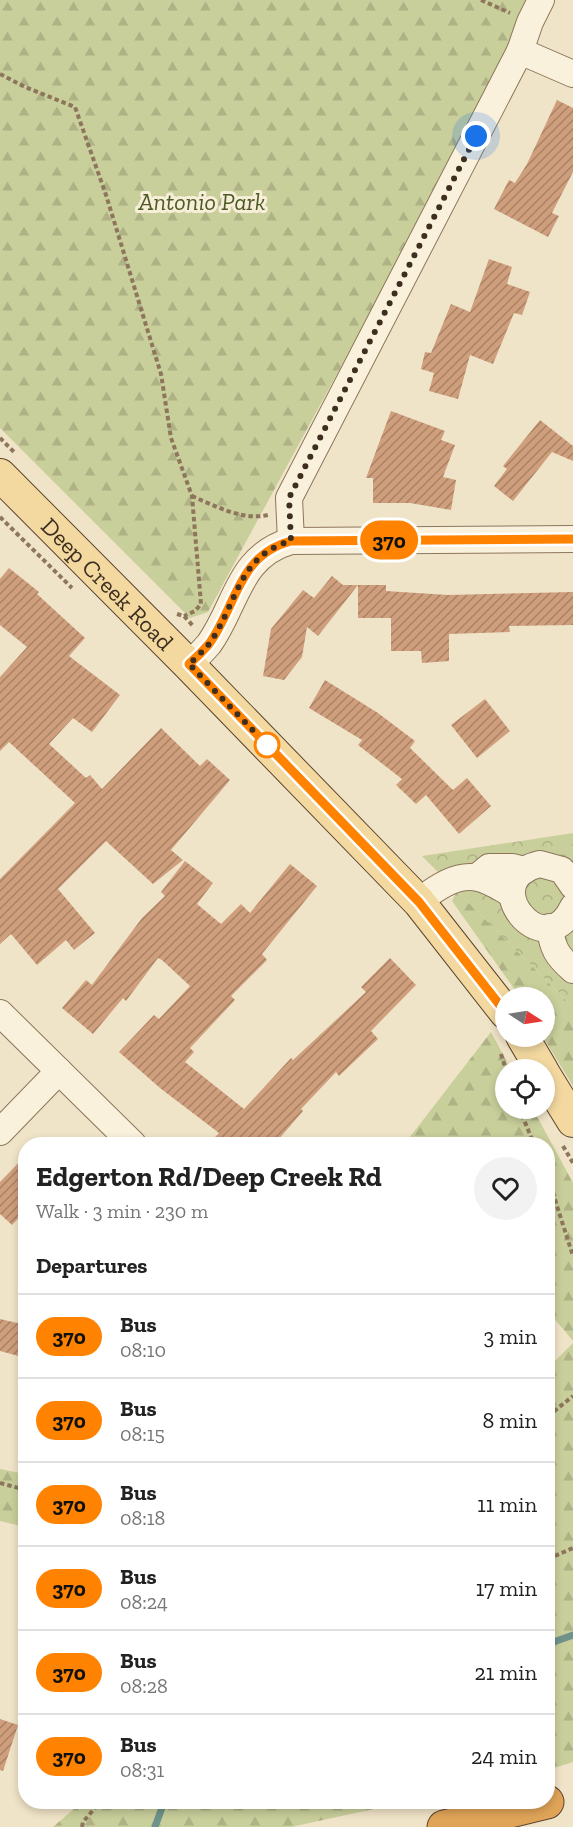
<!DOCTYPE html>
<meta charset="utf-8">
<style>
:root{--surface:#fff;--page:#f2f2f2;--text:#222;--muted:#767676;--line:#e0e0e0}
body{margin:0;font-family:"Zilla Slab",serif;background:var(--page);color:var(--text);height:100vh;display:flex;flex-direction:column;font-size:22px;white-space:nowrap}
*{box-sizing:border-box;margin:0}
p{font-size:20px;color:var(--muted)}
.icon{flex:none;width:33px;height:33px;fill:none;stroke:currentColor;stroke-width:2;stroke-linecap:round;stroke-linejoin:round}
.map{position:relative;flex:1;overflow:hidden}
.panel{position:absolute;left:18px;top:1137px;width:537px;height:672px;display:flex;flex-direction:column;background:var(--surface);border-radius:24px;box-shadow:0 3px 9px #0003}
.panel>*{flex:none}
.badge{padding:0 12px;border-radius:20px;font-size:21px;line-height:39px}
.needle{width:39px;rotate:102deg}
.fabs{position:absolute;left:495px;top:987px;display:grid;gap:12px}
.fabs a{display:grid;place-items:center;width:60px;height:60px;border-radius:50%;background:var(--surface);box-shadow:0 3px 9px #0003;font-size:30px}
.you{position:absolute;width:30px;height:30px;margin:-15px;border:4px solid #fff;border-radius:50%;background:#1a73e8;box-shadow:0 0 0 9px #1a73e833}
.map>.badge{position:absolute;translate:-50% -50%;box-shadow:0 0 0 3px #fff}
h2{padding:0 18px;font-size:22px;line-height:54px}
.round{display:grid;place-items:center;flex:none;width:63px;height:63px;border-radius:32px;background:var(--page)}
.summary{display:flex;align-items:center;justify-content:space-between;height:102px;padding:0 18px}
h1{font-size:28px;font-weight:800;line-height:45px}
ul{padding:0;list-style:none}
li{display:flex;align-items:center;gap:18px;height:84px;padding:0 18px;border-top:2px solid var(--line)}
li div{flex:1}
li b{display:block;font-size:22px}
li em{font-style:normal}
li .badge{min-width:66px;font-weight:700;text-align:center}
.map>svg:first-child{display:block}
.forest{fill:url(#forest-firs)}
.park{fill:url(#park-crowns)}
.lines{fill:none;stroke-linecap:round;stroke-linejoin:round}
.stream{stroke:#6f938a;stroke-width:7}
.building{fill:url(#building-hatch)}
.minor-casing{stroke:#8d765c;stroke-width:28}
.major-casing{stroke:#5b4430;stroke-width:34}
.highway-casing{stroke:#5b4430;stroke-width:35}
.path{stroke:#8d765c;stroke-width:4;stroke-dasharray:4.5 3;stroke-linecap:butt}
.minor{stroke:#faf1dc;stroke-width:26}
.major{stroke:#f3d9a0;stroke-width:32}
.highway{stroke:#e0a458;stroke-width:33}
.line-casing{stroke:#fff;stroke-width:14}
.line{stroke:#ff8200;stroke-width:9}
.walk{stroke:#3d2e20;stroke-width:6;stroke-dasharray:0 10.8}
.stop-dot{fill:#fff;stroke:#ff8200;stroke-width:3}
.labels{text-anchor:middle;dominant-baseline:central;stroke-width:6;stroke-linejoin:round;paint-order:stroke}
.park-label{font-size:24px;font-style:italic;fill:#4d5a26;stroke:#f7eed8}
.street-label{font-size:24px;fill:#3d2e20;stroke:#f7eed8}
</style>
<div class="map">
<svg width="573" height="1827" viewBox="0 0 573 1827">
<defs>
<pattern id="forest-firs" width="22" height="20" patternUnits="userSpaceOnUse" patternTransform="scale(1.5)"><rect width="22" height="20" fill="#c9cf9b"/><path d="M5 1l3.5 6h-7zM16 11l3.5 6h-7z" fill="#aeb285"/></pattern>
<pattern id="park-crowns" width="20" height="18" patternUnits="userSpaceOnUse" patternTransform="scale(1.5)"><rect width="20" height="18" fill="#c9cf9b"/><path d="M2 6a3 3 0 1 1 6 0M12 15a3 3 0 1 1 6 0" fill="none" stroke="#aeb285"/></pattern>
<pattern id="building-hatch" width="6" height="6" patternUnits="userSpaceOnUse" patternTransform="scale(1.5)"><rect width="6" height="6" fill="#cf9f7d"/><path d="M-1 1l2-2M0 6l6-6M5 7l2-2" fill="none" stroke="#a98266"/></pattern>
</defs>
<rect width="100%" height="100%" fill="#f0e4c8"/>
<!-- forest -->
<g class="forest">
<path d="M0 0H527L518 19 502 69 208 612 190 618 0 428Z"/>
<path d="M457 891 573 1007V1086L543 1037 544 998 520 997 452 901Z"/>
<path d="M491 1032 511 1069 506 1070V1108L533 1109 573 1183V1341L548 1311V1144H408L406 1142Z"/>
<path d="M573 1343V1762L548 1770V1368Z"/>
<path d="M0 1469 25 1474V1527L0 1521Z"/>
<path d="M82 1802H406L291 1827H53Z"/>
</g>
<!-- park -->
<path class="park" d="M573 833V1007L422 856Z"/>
<g class="lines">
<!-- stream -->
<g class="stream">
<path d="M548 1644 573 1635"/>
<path d="M155 1827 164 1802"/>
</g>
</g>
<!-- building -->
<g class="building">
<path d="M557 100 573 108V172L552 213 559 216 548 237 494 209 509 180 515 183 527 164Z"/>
<path d="M489 259 512 267 507 284 530 292 522 315 514 313 493 364 470 355 458 399 429 391 434 373 421 369 425 352 431 353 451 304 470 312Z"/>
<path d="M391 411 445 431 441 440 455 445 443 477 456 480 451 510 410 503H373V478H366Z"/>
<path d="M540 420 573 446V461L552 452 513 501 494 486 507 469 503 466Z"/>
<path d="M9 568 39 592 37 594 85 638 69 656 120 695 92 732 73 718 49 744 86 778 90 775 102 789 161 728 200 766 207 759 230 780 171 850 183 860 153 884 106 841 58 889 95 933 74 950 66 940 37 965 11 934 0 944V879L75 803 9 742 0 751V677L27 647 0 625V579Z"/>
<path d="M332 576 343 585H386V591L448 595 573 592V625L509 626 510 632 449 634V661L422 663 421 651H391V618H358V585L318 636 307 627 302 657 284 680 263 676 271 629 303 590 314 598Z"/>
<path d="M325 680 378 713 415 741 410 748 453 790 467 778 491 806 459 834 426 795 416 804 396 785 402 779 358 745 362 740 309 708Z"/>
<path d="M485 699 510 731 477 758 451 725Z"/>
<path d="M185 861 213 883 197 904 221 924 241 904 250 913 290 864 317 886 262 954 267 960 231 996 235 1000 190 1048 194 1052 185 1062 244 1109 291 1058 293 1060 366 992 361 987 390 958 416 985 371 1031 378 1039 339 1076 336 1072 301 1109 303 1111 278 1140 276 1137 269 1144H208L219 1133 160 1088 119 1052 154 1015 159 1019 190 986 162 960 158 958 126 1001 123 998 93 1034 62 1008 86 980 92 985 142 918 165 896 161 892Z"/>
<path d="M26 1155V1210L12 1225 0 1214V1182Z"/>
<path d="M0 1319 26 1325V1358L0 1351Z"/>
<path d="M0 1719 18 1725 3 1771 0 1770Z"/>
</g>
<g class="lines">
<!-- minor casing -->
<g class="minor-casing">
<g id="minor">
<path d="M520 51 573 74"/>
<path d="M291 541 289 498 520 51 530 22 541 0"/>
<path d="M189 665C196 658 203 651 209 644 237 605 238 556 291 541L573 539"/>
<path d="M477 877 489 867H513L525 870"/>
<path d="M573 886 562 870 540 864C473 879 544 969 573 907"/>
<path d="M419 902C434 889 456 873 478 878 489 880 502 889 512 894"/>
<path d="M550 927C552 948 557 956 573 970"/>
<path d="M0 1013 133 1144"/>
<path d="M0 1132 59 1071"/>
</g>
</g>
<!-- major casing -->
<g class="major-casing">
<g id="major">
<path id="s1" d="M0 475 189 665 419 902 506 1013"/>
<path d="M522 1036 542 1070"/>
<path d="M544 1074 573 1121"/>
</g>
</g>
<!-- highway casing -->
<g class="highway-casing">
<path id="highway" d="M444 1827 547 1802"/>
</g>
<!-- path -->
<g class="path">
<path d="M481 0 510 13"/>
<path d="M0 74 25 87 75 107 106 195 161 374 171 438 192 496 201 604 195 611 184 616"/>
<path d="M0 438 14 452"/>
<path d="M192 496C215 506 243 521 268 515"/>
<path d="M0 517 72 588"/>
<path d="M177 614 184 616 194 627"/>
<path d="M501 1054 506 1070"/>
<path d="M519 1108 534 1144"/>
<path d="M563 1146 573 1163"/>
<path d="M548 1178 573 1256"/>
<path d="M548 1416 573 1396"/>
<path d="M0 1483 26 1490"/>
<path d="M548 1559 573 1548"/>
<path d="M82 1827 83 1822 100 1802"/>
</g>
<!-- minor -->
<use href="#minor" class="minor"/>
<!-- major -->
<use href="#major" class="major"/>
<!-- highway -->
<use href="#highway" class="highway"/>
</g>
<g class="lines">
<!-- line casing -->
<g class="line-casing">
<path id="line" d="M506 1013 419 902 189 664C196 658 203 651 209 644 237 605 238 555 291 541L573 539"/>
</g>
<!-- line -->
<use href="#line" class="line"/>
<!-- walk -->
<path class="walk" d="M267 745 271 749 189 664C196 658 203 651 209 644 237 605 238 555 291 541L289 498 476 136"/>
</g>
<!-- markers -->
<circle class="stop-dot" cx="267" cy="745" r="12"/>
<g class="labels">
<!-- park labels -->
<g class="park-label">
<text x="202" y="201">Antonio Park</text>
</g>
<!-- street labels -->
<g class="street-label">
<text stroke="none"><textPath href="#s1" startOffset="153">Deep Creek Road</textPath></text>
</g>
</g>
</svg>
<div class="fabs">
<a><svg class="needle" viewBox="-14 -14 28 28"><path d="M0-13l5 13h-10z" fill="#e53935"/><path d="M0 13l5-13h-10z" fill="#767676"/></svg></a>
<a><svg class="icon" aria-label="locate" viewBox="0 0 24 24"><circle cx="12" cy="12" r="6"/><path d="M12 2v4M12 18v4M2 12h4M18 12h4"/></svg></a>
</div>
<div class="you" style="left:476px;top:136px"></div>
<b class="badge" style="left:389px;top:540px;background:#ff8200;color:#111">370</b>
<section class="panel">
<div class="summary"><div><h1>Edgerton Rd/Deep Creek Rd</h1><p>Walk · 3 min · 230 m</p></div><a class="round"><svg class="icon" aria-label="heart" viewBox="0 0 24 24"><path d="M12 20l-8-8c-3-5 5-10 8-4 3-6 11-1 8 4z"/></svg></a></div>
<h2>Departures</h2>
<ul>
<li><span class="badge" style="background:#ff8200;color:#111">370</span><div><b>Bus</b><p>08:10</p></div><em>3 min</em></li>
<li><span class="badge" style="background:#ff8200;color:#111">370</span><div><b>Bus</b><p>08:15</p></div><em>8 min</em></li>
<li><span class="badge" style="background:#ff8200;color:#111">370</span><div><b>Bus</b><p>08:18</p></div><em>11 min</em></li>
<li><span class="badge" style="background:#ff8200;color:#111">370</span><div><b>Bus</b><p>08:24</p></div><em>17 min</em></li>
<li><span class="badge" style="background:#ff8200;color:#111">370</span><div><b>Bus</b><p>08:28</p></div><em>21 min</em></li>
<li><span class="badge" style="background:#ff8200;color:#111">370</span><div><b>Bus</b><p>08:31</p></div><em>24 min</em></li>
</ul>
</section>
</div>
